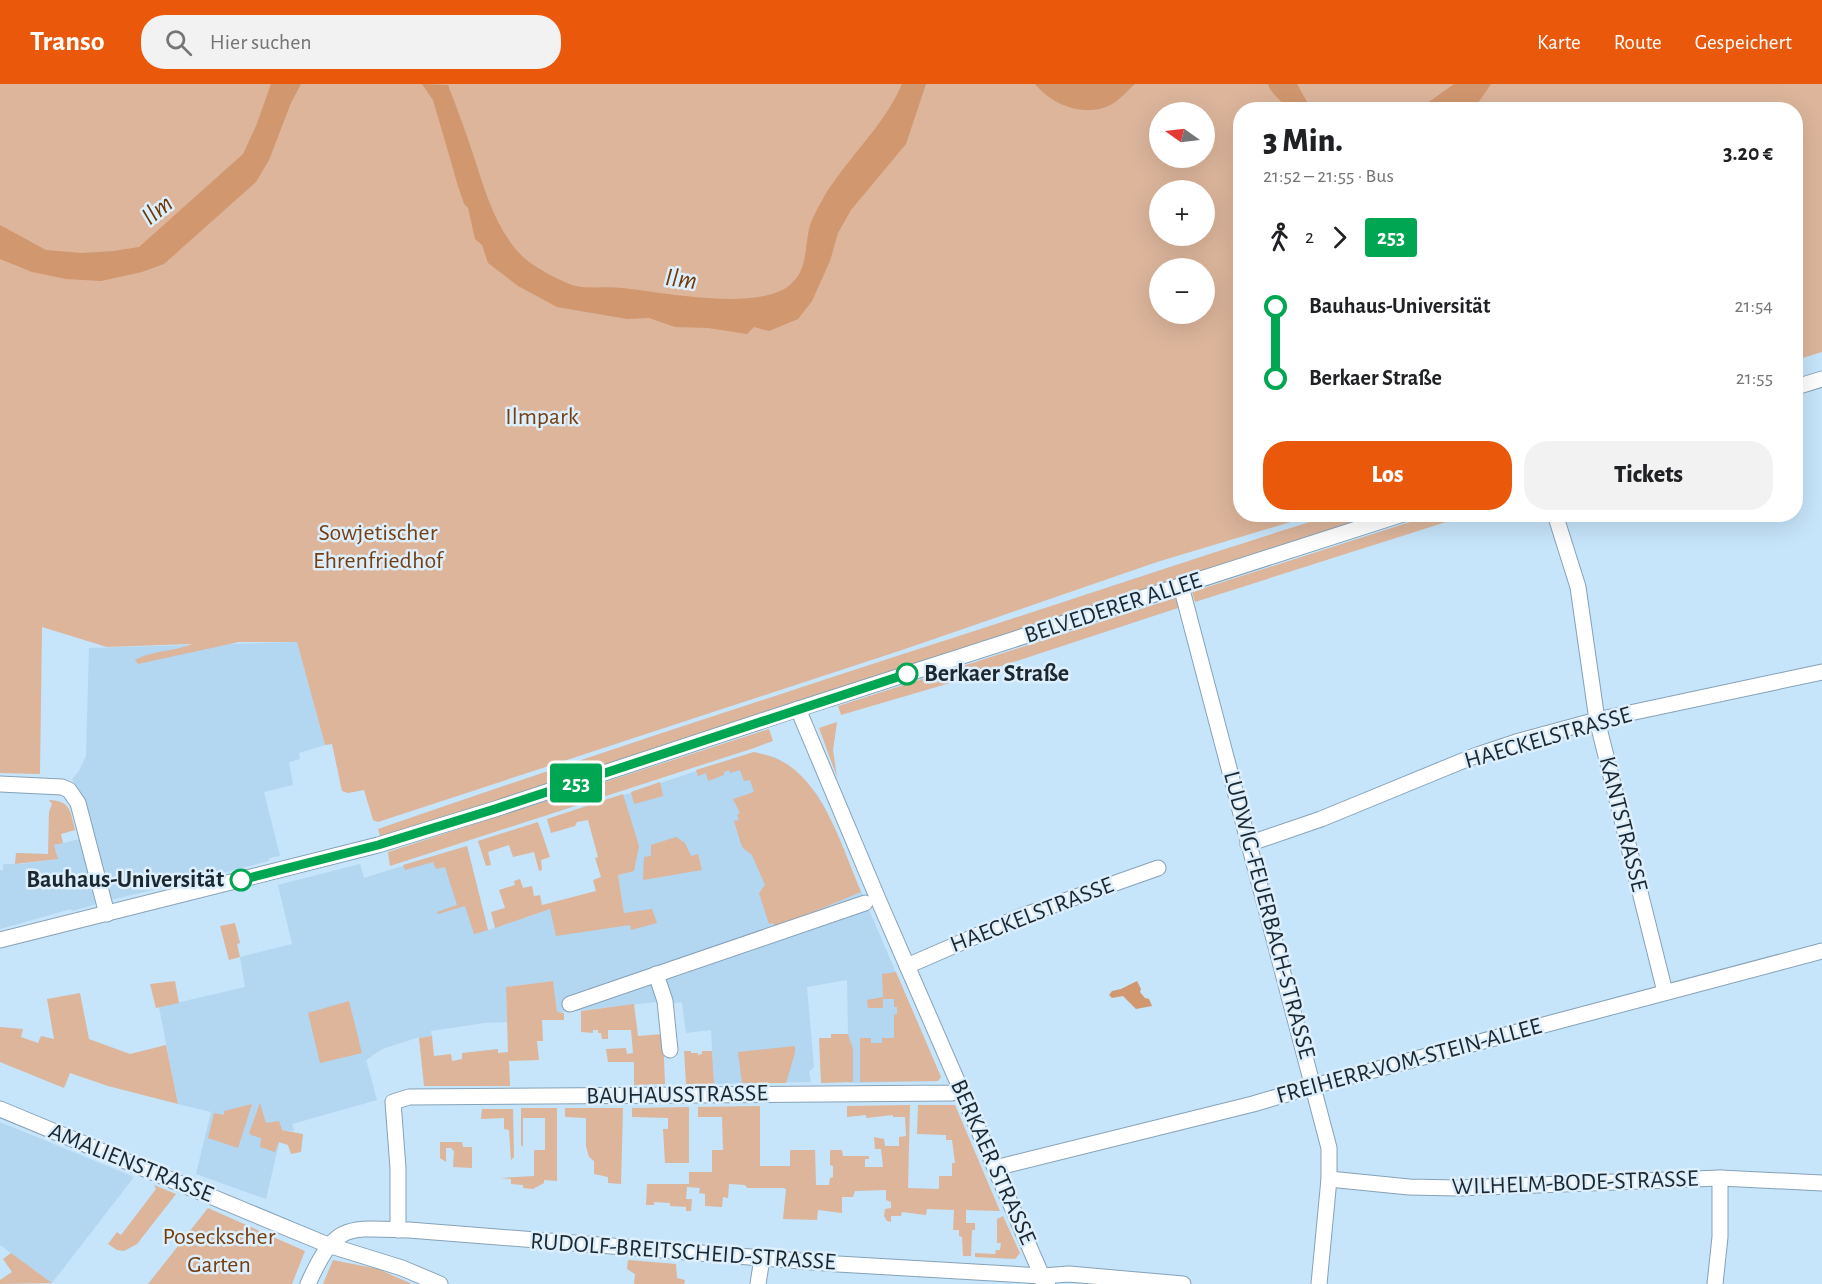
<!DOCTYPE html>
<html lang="de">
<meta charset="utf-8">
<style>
:root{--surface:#fff;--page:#f2f2f2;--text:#202124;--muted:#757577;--accent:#ea580c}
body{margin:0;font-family:"Alegreya Sans",sans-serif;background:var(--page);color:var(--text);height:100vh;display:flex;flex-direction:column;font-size:22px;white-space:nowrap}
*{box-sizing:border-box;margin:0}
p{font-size:20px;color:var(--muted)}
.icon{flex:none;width:33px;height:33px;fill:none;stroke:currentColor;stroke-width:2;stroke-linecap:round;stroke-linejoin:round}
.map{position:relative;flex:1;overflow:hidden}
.side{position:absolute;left:1233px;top:18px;width:570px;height:420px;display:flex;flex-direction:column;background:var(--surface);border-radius:24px;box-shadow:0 6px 24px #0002}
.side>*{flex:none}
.badge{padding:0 12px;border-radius:4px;font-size:21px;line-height:39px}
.needle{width:39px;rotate:284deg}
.fabs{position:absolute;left:1149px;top:18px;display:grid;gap:12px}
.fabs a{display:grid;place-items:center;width:66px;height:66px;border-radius:50%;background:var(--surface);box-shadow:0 6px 24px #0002;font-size:30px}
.map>.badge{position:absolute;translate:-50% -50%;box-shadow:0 0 0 3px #fff}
.legs{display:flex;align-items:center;gap:9px;height:66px;padding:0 30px;font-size:20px}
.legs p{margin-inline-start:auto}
.overview{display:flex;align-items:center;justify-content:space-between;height:102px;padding:0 30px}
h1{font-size:33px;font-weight:800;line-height:45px}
.primary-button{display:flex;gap:12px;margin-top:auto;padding:12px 30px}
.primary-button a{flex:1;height:69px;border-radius:24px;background:var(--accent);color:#fff;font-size:24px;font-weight:800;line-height:69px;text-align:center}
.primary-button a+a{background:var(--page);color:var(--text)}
ul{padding:0 30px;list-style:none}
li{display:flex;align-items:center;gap:21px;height:72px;font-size:22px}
li i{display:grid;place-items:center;width:9px;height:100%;margin:0 8px;background:currentColor}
li i::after{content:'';width:15px;height:15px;margin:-8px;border:4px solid;border-radius:50%;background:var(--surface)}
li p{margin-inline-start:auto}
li:first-child i{background:linear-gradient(#0000 50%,currentColor 0)}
li:last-child i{background:linear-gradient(currentColor 50%,#0000 0)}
header{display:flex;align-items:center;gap:36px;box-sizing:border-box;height:84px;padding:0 30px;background:var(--accent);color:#fff}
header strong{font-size:28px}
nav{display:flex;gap:33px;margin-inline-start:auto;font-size:21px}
.search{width:420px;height:54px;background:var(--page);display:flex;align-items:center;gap:15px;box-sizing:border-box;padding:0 21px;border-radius:24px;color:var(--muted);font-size:22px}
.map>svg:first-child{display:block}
.built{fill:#b3d6f1}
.green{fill:#dcb59b;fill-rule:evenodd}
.water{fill:#d1976f}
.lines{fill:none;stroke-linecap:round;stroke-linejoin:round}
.minor-casing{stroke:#86a2b7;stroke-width:17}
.major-casing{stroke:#86a2b7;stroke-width:20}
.minor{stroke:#fff;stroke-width:15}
.major{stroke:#fff;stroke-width:18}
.line-1-casing{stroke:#fff;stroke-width:14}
.line-1{stroke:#00a651;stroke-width:9}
.stop-1-dot{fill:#fff;stroke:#00a651;stroke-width:3}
.labels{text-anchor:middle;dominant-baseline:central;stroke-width:5;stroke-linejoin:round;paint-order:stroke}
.park-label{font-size:24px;fill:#763f11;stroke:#ddeffd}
.street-label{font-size:24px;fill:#1c272f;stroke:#ddeffd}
.stop-label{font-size:24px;font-weight:bold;fill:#1c272f;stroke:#ddeffd;text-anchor:start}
.water-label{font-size:26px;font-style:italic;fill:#703908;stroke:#ddeffd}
</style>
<header>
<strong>Transo</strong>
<div class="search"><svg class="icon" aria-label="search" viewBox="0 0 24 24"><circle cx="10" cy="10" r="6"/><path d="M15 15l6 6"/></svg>Hier suchen</div>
<nav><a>Karte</a><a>Route</a><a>Gespeichert</a></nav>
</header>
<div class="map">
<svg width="1822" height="1200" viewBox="0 0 1822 1200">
<rect width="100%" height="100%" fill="#c6e4fa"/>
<!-- built -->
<g class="built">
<path d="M297 558 325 661 299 669 300 675 289 678 293 701 264 708 280 772 269 774V777L199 795 107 817 80 707 72 695 79 687 86 672 89 564Z"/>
<path d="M754 668 775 673 790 682 817 710 826 726 941 993 938 997 849 999 847 896 807 903 814 983 809 988 811 998 714 1000 711 946 686 949 682 918 670 920 665 917 557 929 553 897 506 903 507 938 484 939 431 947 432 952 416 954 382 965 366 976 377 1016 292 1040 294 1047 282 1046 266 1115 196 1090 211 1028 178 1020 159 923 245 903 240 873 292 860 278 801 360 780 364 794 467 762 488 846 550 825 626 841 618 791 634 786 612 715Z"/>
<path d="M80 755 97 820 72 827 71 825 0 845V786H3V780H21L58 775 54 761Z"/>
<path d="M0 1038 134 1093 52 1199 0 1161Z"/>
</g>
<!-- green -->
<g class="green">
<path d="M0 0H1822V268L1796 276V26H1240V430L1314 431 1157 478 905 565 378 738 373 736 364 706 348 709 342 707 332 660 325 661 297 558H239L138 580 135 576C152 566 174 568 192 560L107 563 42 543 40 690 0 689ZM1160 28H1204V74H1160ZM1160 106H1204V152H1160ZM1160 184H1204V230H1160Z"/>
<path d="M1332 431H1374L397 749 380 752 378 745C551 685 726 628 900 571 1044 525 1188 476 1332 431Z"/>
<path d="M1432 431H1468L1195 518 1192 508Z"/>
<path d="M1181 512 1184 522 950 599 841 631 838 622Z"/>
<path d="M837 638 833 666 837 693 819 644Z"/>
<path d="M769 645 773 657 754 664 390 782 388 768Z"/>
<path d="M754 668C766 671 778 674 788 681 826 706 844 768 861 808L775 844 773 839 769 840 759 809 765 801 752 771 742 763 734 737 739 736 737 731 740 729 733 715 754 708 750 696 744 697 740 686 730 689 729 686 724 688V691L708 697 706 689 698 692 696 686Z"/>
<path d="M660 698 663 712 634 720 631 708Z"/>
<path d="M623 710 639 762 634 787 618 791 624 829 652 825 657 839 631 846 630 841 556 852 550 825 495 844 491 828 505 824 499 806 515 801 514 797 520 795 523 804 532 802 534 812 540 811 542 821 596 807 593 796 601 793 595 774 598 773 588 736 577 738 575 742 551 749 547 735Z"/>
<path d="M49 716C71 717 70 727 75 746L61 750 63 759 54 761 58 775 15 780 16 769 48 770 49 728 52 720Z"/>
<path d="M538 738 550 773 541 776 542 786 539 787 534 768 513 773 509 761 488 768 491 781 486 782 478 757Z"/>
<path d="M676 753 685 759 691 772 698 770 702 786 643 796 644 773 651 772V761Z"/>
<path d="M467 762 488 846 474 850 465 822 438 830 437 828 457 821 445 783 436 785 433 778 405 786 403 781Z"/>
<path d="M235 839 240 859 237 860 240 873 229 876 220 842Z"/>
<path d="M896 888 941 993 938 997 860 998V954H871V959H882V954H894V931L897 930V923H894V915H883V924H868L867 916 883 913 882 890Z"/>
<path d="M175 897 179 919 156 924 150 900Z"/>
<path d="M553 897 557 928 564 929V936H542L543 957H537L539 976 509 977 510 1002H424L419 954 432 952 434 972 451 970 452 977 462 975V969L498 965V969L508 968 506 903Z"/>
<path d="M80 909 89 955 130 970 166 961 178 1020 108 1002 70 989 64 1004 0 978V943L23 945 21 953 38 959 41 952 54 955 47 915Z"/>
<path d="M349 917 362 969 320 979 308 929Z"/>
<path d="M634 920 638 952 663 950 665 1000 634 1001V978H608L606 965 626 964 627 970 633 969 631 946H608V955H602L601 949H598V946H593V949L581 948V927Z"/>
<path d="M831 950H848L853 965V998L821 999 819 954H831Z"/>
<path d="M795 962V969L786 999H742L738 968Z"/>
<path d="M684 967H691V969H698V971L702 970V967H712L714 1000H686Z"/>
<path d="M260 1019 266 1039 279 1037 282 1046 303 1050 301 1068 291 1070 288 1061 279 1058 275 1068 260 1063 261 1054 251 1051 249 1049Z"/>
<path d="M252 1020 238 1064 208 1054 214 1029 224 1031V1027Z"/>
<path d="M910 1021 908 1104 939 1105V1092H952V1079H955L952 1056H946V1051L917 1050 918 1021H955L1000 1127 966 1126V1139H975V1146H972L971 1172H963L962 1153 959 1152V1146H953L954 1126 927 1125 926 1131 902 1128 901 1132H891V1138L887 1137 884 1132 885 1125 891 1124V1118L886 1116V1106L855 1107 853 1113H842V1129L818 1126 817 1136 783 1135 786 1105 783 1104H747L745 1101 729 1100 728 1114 723 1113 722 1123 705 1122V1110L699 1109 700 1104 687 1103 686 1115H692L691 1127H686V1123L670 1122V1119L654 1118V1121H646L647 1100H689V1088H712V1066H723L722 1033H698V1023L760 1022V1082H790V1066H815L816 1101H829L830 1094 833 1093V1082L830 1081V1066H842L843 1072H869V1075H865V1083H883L881 1065H875L874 1053 884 1055 885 1062H899V1053L906 1052 905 1033H893V1031L866 1034V1031L847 1033V1022Z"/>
<path d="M689 1023V1079H665L663 1045H668V1034L632 1033V1024Z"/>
<path d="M521 1024H557V1097L544 1096V1099L533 1105 523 1104V1101L511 1100V1095L501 1094 534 1092V1066H545V1034H523V1063L521 1061Z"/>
<path d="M565 1024H623L621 1100 608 1099V1093L594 1090V1077L589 1073 586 1062V1034L565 1033Z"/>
<path d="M482 1025H513L514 1073 511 1076 509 1046 504 1045V1034L481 1035Z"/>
<path d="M440 1058H462L463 1063H472V1084L453 1083 454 1067 451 1064H446V1078L440 1074Z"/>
<path d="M154 1101 176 1110 137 1160 124 1167 117 1166 108 1160 117 1148 121 1151 156 1105Z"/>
<path d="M208 1124 305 1167 292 1200H148Z"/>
<path d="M1003 1132 1020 1169 1015 1175 975 1173V1169L995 1170 996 1166H1000L1001 1159H997V1135Z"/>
<path d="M11 1169 52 1199 0 1200V1196L12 1188 3 1175Z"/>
<path d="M333 1176 378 1185 412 1200H323Z"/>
<path d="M628 1176 676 1180 677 1194 685 1196 684 1200H634L635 1190 627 1185Z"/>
</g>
<!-- water -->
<g class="water">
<path d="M271 0H301L291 19 269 76 256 98 164 180 142 188 101 197 66 195 32 188 0 175V141L46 166 82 169 114 167 139 163 243 70 256 42Z"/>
<path d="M422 0 448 1C457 24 465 46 473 70 485 106 494 142 521 171 530 181 563 199 576 202 591 205 607 202 622 204 662 208 766 230 794 197 807 183 805 163 809 145 811 137 816 127 820 120 843 77 883 45 902 0H926L906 60 851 126 838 149 830 177 812 217 798 235 769 247 754 243 747 250 708 244 675 243 649 234 627 235 557 223 518 202 488 179 482 161 475 155 468 124 464 120 458 102 433 16Z"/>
<path d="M1035 0H1135C1128 6 1121 14 1114 19 1087 35 1053 22 1035 0Z"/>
<path d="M1268 0H1297L1311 25H1285C1282 15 1271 11 1268 0Z"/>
<path d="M1454 0H1491L1474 25H1419Z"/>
<path d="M1137 897 1141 905 1140 908 1145 914 1149 915 1152 922 1136 925 1123 912 1112 914 1109 911 1112 907 1121 905Z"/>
</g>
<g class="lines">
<!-- minor casing -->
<g class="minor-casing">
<g id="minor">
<path d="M1796 303 1822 295"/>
<path d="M1555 430 1578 503 1597 636 1665 908"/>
<path d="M1181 502 1329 1064V1095L1319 1200"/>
<path d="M798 625 878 815 1042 1192"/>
<path d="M0 700 62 703 69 706 78 719 107 830"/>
<path d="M1248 760 1321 735 1477 671 1516 658 1597 636 1822 588"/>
<path d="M0 856 378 761 495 725 798 625 1403 430"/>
<path d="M907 882 1022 832 1158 784"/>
<path d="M656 890 665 917 670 966"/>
<path d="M570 920 865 819"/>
<path d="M0 1025 328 1161 402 1184 440 1200"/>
<path d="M995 1084 1253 1020 1314 1002 1822 867"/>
<path d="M1329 1095 1409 1103 1458 1104 1720 1094 1822 1099"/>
<path d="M398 1146V1084L393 1018 409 1013 952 1009 960 1004"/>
<path d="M308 1200C336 1138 346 1144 409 1146L838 1180 1042 1192 1069 1190 1183 1200"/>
<path d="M758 1200 762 1174"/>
<path d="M1715 1200 1720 1153V1094"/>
</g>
</g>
<!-- major casing -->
<g class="major-casing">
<path id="major" d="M1042 1192 1046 1200"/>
</g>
<!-- minor -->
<use href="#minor" class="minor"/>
<!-- major -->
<use href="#major" class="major"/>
</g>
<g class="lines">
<!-- line-1 casing -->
<g class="line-1-casing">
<path id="line-1" d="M241 796 378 761 495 725 907 590"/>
</g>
<!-- line-1 -->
<use href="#line-1" class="line-1"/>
</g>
<!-- markers -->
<g class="stop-1-dot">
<circle cx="907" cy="590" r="10"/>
<circle cx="241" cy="796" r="10"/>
</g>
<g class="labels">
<!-- park labels -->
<g class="park-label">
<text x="542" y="333">Ilmpark</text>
<text x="378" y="449">Sowjetischer<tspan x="378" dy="28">Ehrenfriedhof</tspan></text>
<text x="219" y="1153">Poseckscher<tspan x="219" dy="28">Garten</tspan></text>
</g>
<!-- street labels -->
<g class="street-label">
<text transform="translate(1113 524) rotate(-18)">BELVEDERER ALLEE</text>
<text transform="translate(1548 654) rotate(-16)">HAECKELSTRASSE</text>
<text transform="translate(1623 740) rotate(76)">KANTSTRASSE</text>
<text transform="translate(1032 831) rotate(-21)">HAECKELSTRASSE</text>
<text transform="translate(1269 831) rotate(75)">LUDWIG-FEUERBACH-STRASSE</text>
<text transform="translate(1409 977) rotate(-15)">FREIHERR-VOM-STEIN-ALLEE</text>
<text transform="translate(677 1011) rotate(-1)">BAUHAUSSTRASSE</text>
<text transform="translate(993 1078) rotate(66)">BERKAER STRASSE</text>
<text transform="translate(131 1079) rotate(22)">AMALIENSTRASSE</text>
<text transform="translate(1575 1099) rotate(-2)">WILHELM-BODE-STRASSE</text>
<text transform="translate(683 1168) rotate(4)">RUDOLF-BREITSCHEID-STRASSE</text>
</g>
<!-- stop labels -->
<g class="stop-label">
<text x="924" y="590">Berkaer Straße</text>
<text x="224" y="796" text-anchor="end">Bauhaus-Universität</text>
</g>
<!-- water labels -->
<g class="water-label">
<text transform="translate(157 126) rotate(-38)">Ilm</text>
<text transform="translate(681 195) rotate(8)">Ilm</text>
</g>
</g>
</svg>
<div class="fabs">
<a><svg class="needle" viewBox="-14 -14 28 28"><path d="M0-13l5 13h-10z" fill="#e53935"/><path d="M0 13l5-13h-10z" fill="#757577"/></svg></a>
<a>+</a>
<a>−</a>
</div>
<b class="badge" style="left:576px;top:699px;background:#00a651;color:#fff">253</b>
<section class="side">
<div class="overview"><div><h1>3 Min.</h1><p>21:52 – 21:55 · Bus</p></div><b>3.20 €</b></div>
<div class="legs"><svg class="icon" aria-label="walk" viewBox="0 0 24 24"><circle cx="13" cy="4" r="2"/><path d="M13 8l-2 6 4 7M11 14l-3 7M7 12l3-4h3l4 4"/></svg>2<svg class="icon" aria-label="forward" viewBox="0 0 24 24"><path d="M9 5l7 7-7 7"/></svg><b class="badge" style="background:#00a651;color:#fff">253</b></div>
<ul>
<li><i style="color:#00a651"></i><b>Bauhaus-Universität</b><p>21:54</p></li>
<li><i style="color:#00a651"></i><b>Berkaer Straße</b><p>21:55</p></li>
</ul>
<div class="primary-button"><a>Los</a><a>Tickets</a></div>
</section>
</div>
